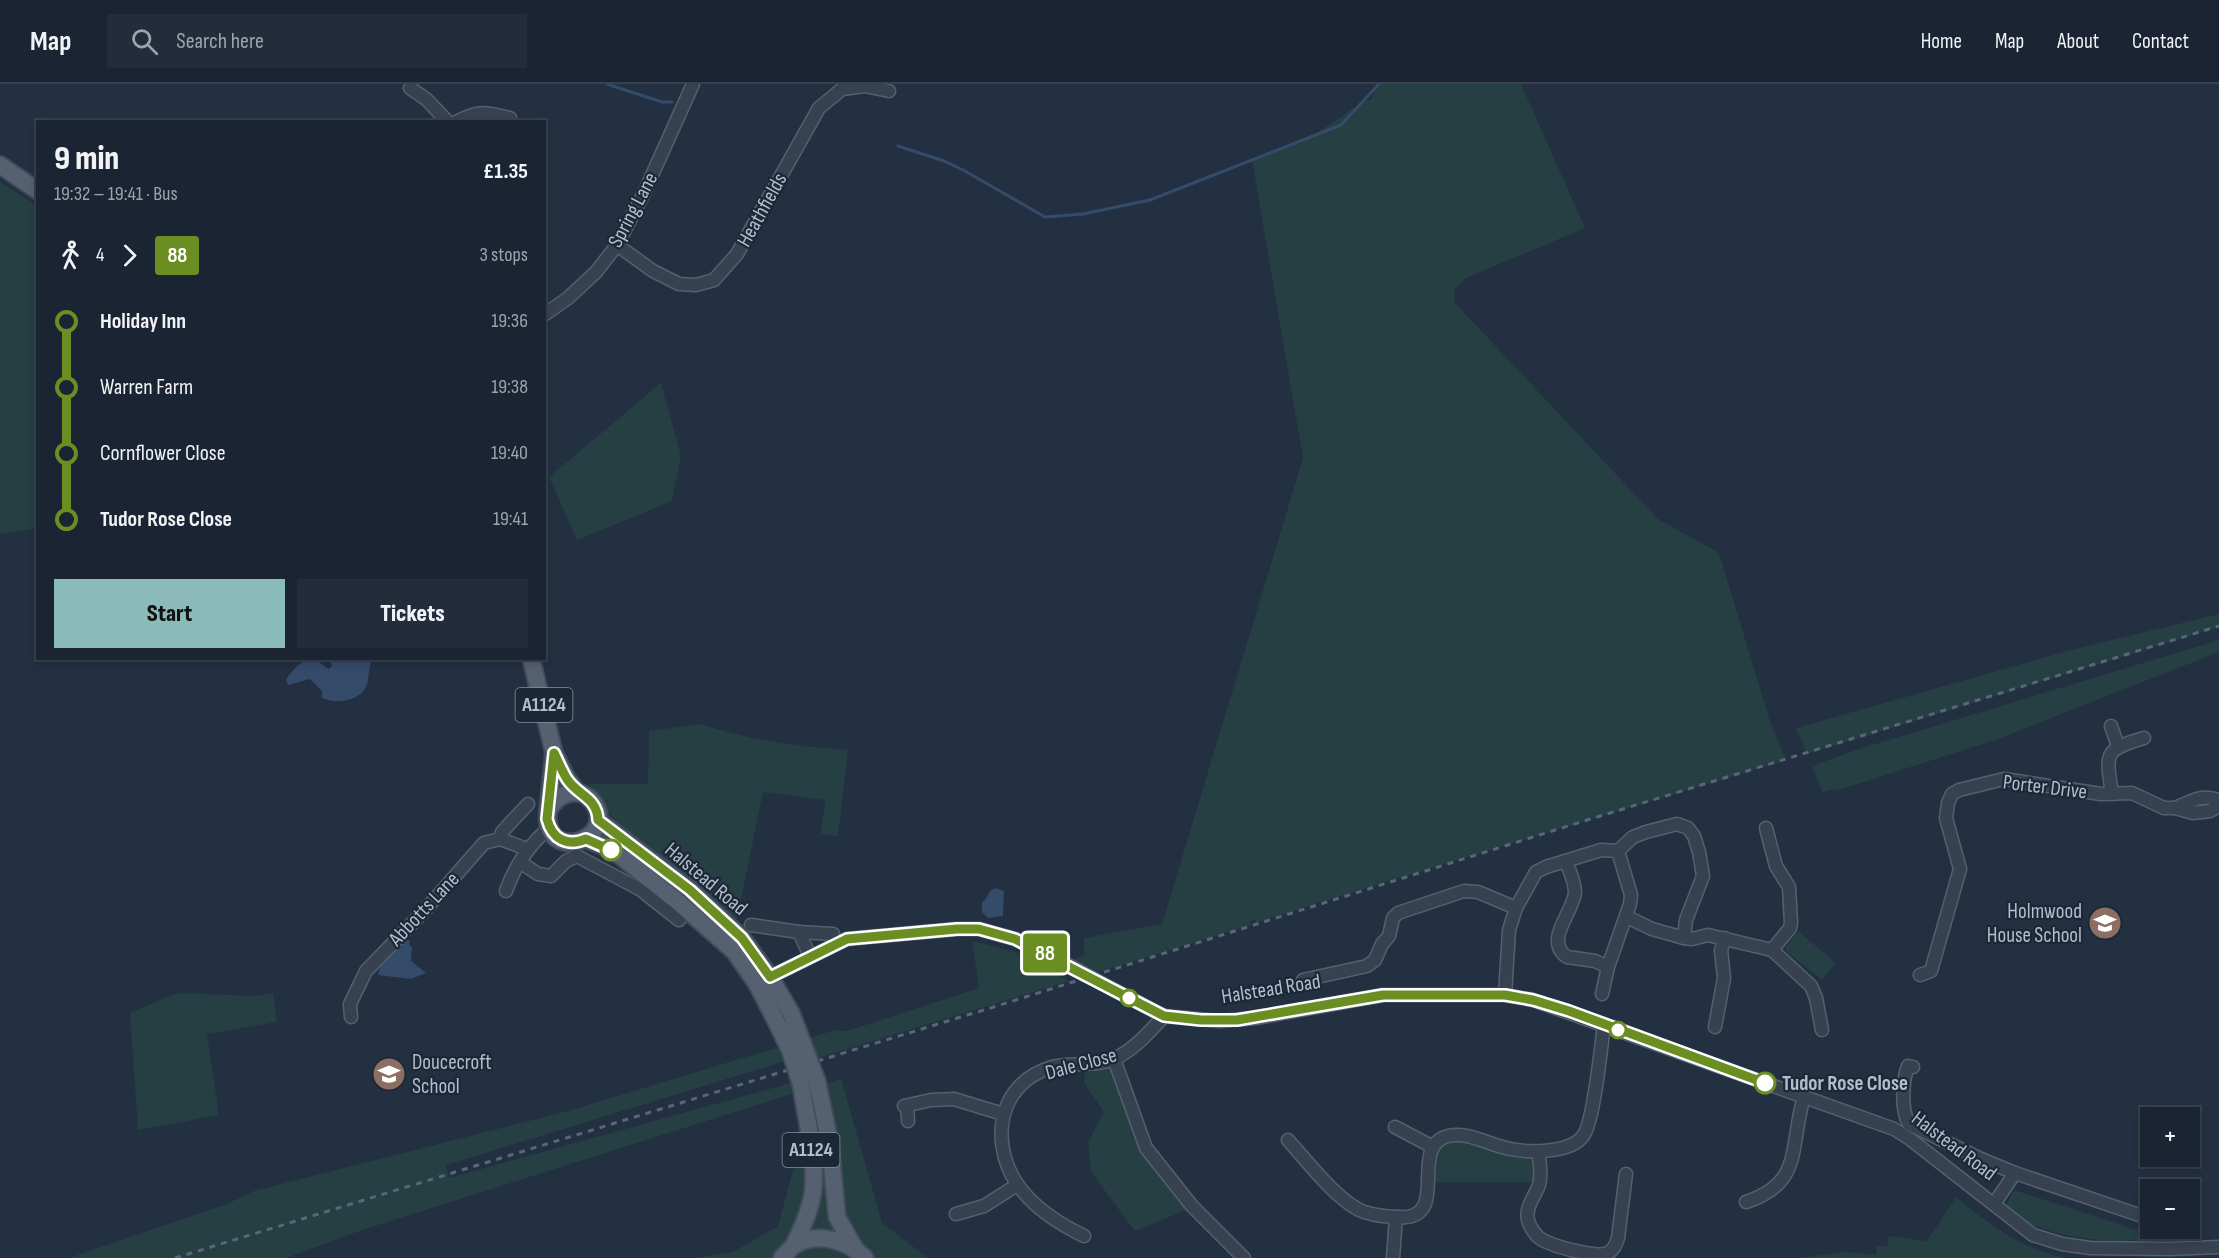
<!DOCTYPE html>
<meta charset="utf-8">
<style>
:root{--surface:#1a2432;--page:#232c3a;--text:#f1f3f6;--muted:#9fa4ac;--line:#38414d;--accent:#8bbbb9}
body{margin:0;font-family:"Sofia Sans Condensed",sans-serif;background:var(--page);color:var(--text);height:100vh;display:flex;flex-direction:column;font-size:22px;white-space:nowrap}
*{box-sizing:border-box;margin:0}
p{font-size:20px;color:var(--muted)}
.icon{flex:none;width:33px;height:33px;fill:none;stroke:currentColor;stroke-width:2;stroke-linecap:round;stroke-linejoin:round}
.map{position:relative;flex:1;overflow:hidden}
.details{position:absolute;left:36px;top:36px;width:510px;height:540px;display:flex;flex-direction:column;background:var(--surface);border-radius:0px;box-shadow:0 3px 9px #0003,0 0 0 2px var(--line)}
.details>*{flex:none}
.badge{padding:0 12px;border-radius:4px;font-size:21px;line-height:39px}
.controls{position:absolute;left:2140px;top:1023px;display:grid;gap:12px}
.controls a{display:grid;place-items:center;width:60px;height:60px;border-radius:0px;background:var(--surface);box-shadow:0 3px 9px #0003,0 0 0 2px var(--line);font-size:30px}
.map>.badge{position:absolute;translate:-50% -50%;box-shadow:0 0 0 3px #fff}
.legs{display:flex;align-items:center;gap:9px;height:66px;padding:0 18px;font-size:20px}
.legs p{margin-inline-start:auto}
.overview{display:flex;align-items:center;justify-content:space-between;height:102px;padding:0 18px}
h1{font-size:33px;font-weight:800;line-height:45px}
.primary-button{display:flex;gap:12px;margin-top:auto;padding:12px 18px}
.primary-button a{flex:1;height:69px;border-radius:0px;background:var(--accent);color:#111;font-size:24px;font-weight:800;line-height:69px;text-align:center}
.primary-button a+a{background:var(--page);color:var(--text)}
ul{padding:0 18px;list-style:none}
li{display:flex;align-items:center;gap:21px;height:66px;font-size:22px}
li i{display:grid;place-items:center;width:9px;height:100%;margin:0 8px;background:currentColor}
li i::after{content:'';width:15px;height:15px;margin:-8px;border:4px solid;border-radius:50%;background:var(--surface)}
li p{margin-inline-start:auto}
li:first-child i{background:linear-gradient(#0000 50%,currentColor 0)}
li:last-child i{background:linear-gradient(currentColor 50%,#0000 0)}
header{display:flex;align-items:center;gap:36px;box-sizing:border-box;height:84px;padding:0 30px;background:var(--surface);border-bottom:2px solid var(--line)}
header strong{font-size:28px}
nav{display:flex;gap:33px;margin-inline-start:auto;font-size:21px}
.search{width:420px;height:54px;background:var(--page);display:flex;align-items:center;gap:15px;box-sizing:border-box;padding:0 21px;border-radius:0px;color:var(--muted);font-size:22px}
.map>svg:first-child{display:block}
.green{fill:#253f43}
.water{fill:#354b6a}
.lines{fill:none;stroke-linecap:round;stroke-linejoin:round}
.stream{stroke:#354b6a;stroke-width:3}
.minor-casing{stroke:#55606f;stroke-width:15}
.major-casing{stroke:#414b5a;stroke-width:20}
.minor{stroke:#374251;stroke-width:12}
.major{stroke:#556171;stroke-width:16}
.rail{stroke:#596679;stroke-width:3;stroke-dasharray:6 6;stroke-linecap:butt}
.minor-bridge-casing{stroke:#55606f;stroke-width:15;stroke-linecap:butt}
.major-bridge-casing{stroke:#414b5a;stroke-width:20;stroke-linecap:butt}
.minor-bridge{stroke:#374251;stroke-width:12}
.major-bridge{stroke:#556171;stroke-width:16}
.line-1-casing{stroke:#fff;stroke-width:14}
.line-1{stroke:#6b8e23;stroke-width:9}
.stop-1-dot{fill:#fff;stroke:#6b8e23;stroke-width:3}
.labels{text-anchor:middle;dominant-baseline:central;stroke-width:4.5;stroke-linejoin:round;paint-order:stroke}
.shield{fill:#1c2737;stroke:#86909f;stroke-width:1.5}
.shield-label{font-size:20px;font-weight:bold;fill:#b4bdcc}
.street-label{font-size:21px;fill:#b4bdcc;stroke:#1c2737}
.poi-label{font-size:21px;fill:#b4bdcc;stroke:#1c2737;text-anchor:end}
.stop-label{font-size:21px;font-weight:bold;fill:#b4bdcc;stroke:#1c2737;text-anchor:start}
</style>
<header>
<strong>Map</strong>
<div class="search"><svg class="icon" aria-label="search" viewBox="0 0 24 24"><circle cx="10" cy="10" r="6"/><path d="M15 15l6 6"/></svg>Search here</div>
<nav><a>Home</a><a>Map</a><a>About</a><a>Contact</a></nav>
</header>
<div class="map">
<svg width="2219" height="1174" viewBox="0 0 2219 1174">
<rect width="100%" height="100%" fill="#233042"/>
<!-- green -->
<g class="green">
<path d="M1378 0H1521L1585 144 1466 194 1455 205 1454 218 1658 435 1719 469 1770 637 1786 676 1340 812 1256 839 1255 836 1250 837 1251 841 1098 888 1074 875 1084 872V854L1162 840 1303 374 1252 76 1314 51 1363 18 1371 15Z"/>
<path d="M0 98 38 122 37 444 0 450Z"/>
<path d="M661 299 681 372 672 417 577 456 549 393Z"/>
<path d="M2219 530V543L1807 670 1796 644 2067 567Z"/>
<path d="M2219 556V568L1995 656 1836 707 1834 705 1822 708 1812 682 1859 665Z"/>
<path d="M701 640C749 656 797 663 848 666L838 752 821 750 825 716 763 708 737 836 625 747 603 722 600 713 589 700H648L649 647Z"/>
<path d="M1798 847 1836 879 1822 896 1786 867V863Z"/>
<path d="M972 858H977L1016 868 1069 897 818 974 815 968 446 1081 449 1094 791 999 792 1010 362 1146 286 1174H69L227 1120 254 1107 568 1027 835 946 847 947 979 904Z"/>
<path d="M177 909 256 912 273 909 277 938 207 950 219 1031 138 1046 130 929Z"/>
<path d="M1109 980 1141 1062 1189 1125 1135 1147 1091 1088 1088 1058 1104 1028 1084 999 1085 985Z"/>
<path d="M841 994 882 1139 928 1174H694L733 1168 778 1142 796 1075 800 1012Z"/>
<path d="M1455 1055 1532 1074C1537 1081 1534 1090 1532 1098H1432C1435 1074 1432 1066 1455 1055Z"/>
<path d="M2014 1106 2125 1142 2133 1146 2135 1145C2146 1149 2152 1143 2163 1145 2172 1146 2182 1152 2190 1155 2138 1156 2082 1162 2033 1141 2023 1137 2014 1129 2005 1123Z"/>
<path d="M1956 1113C1989 1140 2021 1165 2065 1174H1796L1846 1168 1876 1171 1877 1162H1887L1889 1152 1927 1157Z"/>
</g>
<!-- water -->
<g class="water">
<path d="M330 575H373C367 584 370 594 366 603 358 618 336 620 322 614V607L310 595 288 601 286 596C292 587 305 570 317 577 322 579 324 583 329 585L332 582Z"/>
<path d="M995 804 1004 807 1003 832 988 834 982 828V818L985 816 990 807Z"/>
<path d="M405 853 410 857 409 861 412 863 411 877 426 889 411 895 378 891 381 880Z"/>
</g>
<g class="lines">
<!-- stream -->
<g class="stream">
<path d="M607 0 662 18H672"/>
<path d="M898 62 944 77 965 87 1045 133 1083 130 1150 116 1341 41 1379 0"/>
</g>
<!-- minor casing -->
<g class="minor-casing">
<g id="minor">
<path d="M410 4 426 15 448 38"/>
<path d="M456 38C479 26 485 28 510 34"/>
<path d="M617 161 653 187 679 200 696 201 714 196 737 170 819 24 842 5 865 2 889 7"/>
<path d="M544 231 568 214 596 188 617 161 644 109 693 0"/>
<path d="M2111 642 2118 662"/>
<path d="M2112 710C2106 669 2103 666 2144 654"/>
<path d="M2175 724C2193 717 2199 710 2219 716"/>
<path d="M1766 744 1776 782 1789 803 1791 839 1790 844 1772 866"/>
<path d="M500 755 502 748 528 720"/>
<path d="M1618 767 1633 753 1646 748 1677 740 1688 744 1694 752 1699 768 1703 792 1686 836 1684 854"/>
<path d="M1566 777C1569 786 1575 798 1575 808 1574 828 1543 856 1567 873L1595 877 1608 883"/>
<path d="M520 778 538 790 551 792 566 777 577 772 641 806 679 836"/>
<path d="M506 807C515 781 529 761 549 744"/>
<path d="M1627 833 1652 845 1684 854 1692 855 1708 851 1772 866 1811 902 1816 914 1822 946"/>
<path d="M751 841 799 848 810 872"/>
<path d="M799 848 833 850"/>
<path d="M1920 891 1931 887 1960 785 1946 734 1948 719 1952 710 1959 706 2004 695 2101 710 2132 709 2164 724H2175L2193 729 2210 727 2219 722"/>
<path d="M770 893 847 855 957 845H979L1015 855 1078 886"/>
<path d="M1303 896 1367 882 1375 876 1382 860 1389 852 1393 834 1398 829 1464 807 1478 808 1516 824"/>
<path d="M1112 905 1164 932 1220 937 1256 934 1383 911H1505L1533 916 1894 1045 1910 1055 2033 1151 2062 1160 2090 1164 2169 1165 2219 1163"/>
<path d="M1505 911 1509 846 1516 824 1536 788 1546 783 1601 766 1618 767 1631 811 1630 820 1608 883 1602 910"/>
<path d="M351 933 350 920 366 887 426 825 484 759 500 755 527 765"/>
<path d="M1715 943 1724 894 1721 866 1725 854"/>
<path d="M1114 975 1146 1064 1192 1122 1244 1174"/>
<path d="M1913 983 1908 982C1902 998 1901 1026 1909 1040L1981 1075 2015 1089 2151 1135"/>
<path d="M904 1022 931 1016 954 1015 1003 1030"/>
<path d="M907 1022 908 1037"/>
<path d="M1395 1043 1433 1063"/>
<path d="M1288 1056C1307 1077 1338 1118 1364 1128 1374 1131 1388 1133 1400 1133 1411 1134 1420 1131 1425 1120 1433 1098 1419 1059 1448 1052 1466 1047 1488 1060 1506 1064 1525 1069 1570 1070 1583 1052 1594 1038 1601 962 1604 941"/>
<path d="M1538 1068C1540 1078 1542 1090 1539 1101 1535 1112 1525 1123 1528 1136 1529 1141 1533 1147 1537 1152 1548 1162 1595 1174 1608 1169 1614 1166 1616 1160 1618 1154L1626 1090"/>
<path d="M1746 1118C1804 1099 1789 1062 1804 1013"/>
<path d="M1994 1120 2015 1089"/>
<path d="M956 1130 984 1122 1017 1101"/>
<path d="M1084 1152C1051 1136 1015 1111 1005 1074 994 1033 1010 996 1052 983 1072 978 1097 983 1116 974 1136 964 1149 948 1164 932"/>
<path d="M1393 1174 1396 1133"/>
</g>
</g>
<!-- major casing -->
<g class="major-casing">
<g id="major">
<path d="M0 81 38 107"/>
<path d="M531 574 554 669 567 695 578 709"/>
<path d="M548 727C557 710 579 700 593 718 620 755 542 782 548 727L554 669"/>
<path d="M598 736 690 806 742 854 770 893 791 929"/>
<path d="M586 755 613 766 678 818 735 868 757 900 775 935"/>
<path d="M817 997 830 1059 837 1133 855 1165"/>
<path d="M794 1161C802 1144 810 1127 813 1108 817 1073 806 1035 801 1000"/>
<path d="M782 1174C786 1170 790 1164 795 1161 818 1147 848 1157 865 1174"/>
</g>
</g>
<!-- minor -->
<use href="#minor" class="minor"/>
<!-- major -->
<use href="#major" class="major"/>
<!-- rail -->
<path class="rail" d="M175 1174 1000 921 1584 737 2219 542"/>
<!-- minor-bridge casing -->
<g class="minor-bridge-casing">
<path id="minor-bridge" d="M1078 886 1112 905"/>
</g>
<!-- major-bridge casing -->
<g class="major-bridge-casing">
<g id="major-bridge">
<path d="M791 929 817 997"/>
<path d="M775 935 790 966 801 1000"/>
</g>
</g>
<!-- minor-bridge -->
<use href="#minor-bridge" class="minor-bridge"/>
<!-- major-bridge -->
<use href="#major-bridge" class="major-bridge"/>
</g>
<g class="lines">
<!-- line-1 casing -->
<g class="line-1-casing">
<path id="line-1" d="M611 766 586 755C567 763 552 755 547 735L554 669C558 677 562 687 567 695 578 712 597 713 598 736L690 806 742 854 770 893 847 855 957 845H979L1015 855 1164 932 1201 936H1237L1383 911H1505L1533 916 1569 927 1765 999"/>
</g>
<!-- line-1 -->
<use href="#line-1" class="line-1"/>
</g>
<!-- icons -->
<defs>
<g id="school-disc" transform="scale(1.725)"><circle r="9.5" fill="#8d6e63" stroke="#1c2737"/><path d="M0-5L7-2L0 1L-7-2ZM-4 1L0 2.5L4 1V4Q0 6-4 4Z" fill="#fff"/></g>
</defs>
<g fill-rule="evenodd">
<use href="#school-disc" x="2105" y="839"/>
<use href="#school-disc" x="389" y="990"/>
</g>
<!-- markers -->
<g class="stop-1-dot">
<circle cx="611" cy="766" r="10"/>
<circle cx="1129" cy="914" r="8"/>
<circle cx="1618" cy="946" r="8"/>
<circle cx="1765" cy="999" r="10"/>
</g>
<g class="labels">
<!-- shield labels -->
<g class="shield">
<rect x="515.5" y="604" width="57" height="34" rx="4.5"/>
<rect x="782.5" y="1049" width="57" height="34" rx="4.5"/>
</g>
<g class="shield-label">
<text x="544" y="621">A1124</text>
<text x="811" y="1066">A1124</text>
</g>
<!-- street labels -->
<g class="street-label">
<text transform="translate(633 126) rotate(-62)">Spring Lane</text>
<text transform="translate(762 126) rotate(-61)">Heathfields</text>
<text transform="translate(2045 703) rotate(7)">Porter Drive</text>
<text transform="translate(706 795) rotate(40)">Halstead Road</text>
<text transform="translate(424 825) rotate(-47)">Abbotts Lane</text>
<text transform="translate(1271 905) rotate(-9)">Halstead Road</text>
<text transform="translate(1081 980) rotate(-15)">Dale Close</text>
<text transform="translate(1954 1062) rotate(37)">Halstead Road</text>
</g>
<!-- poi labels -->
<g class="poi-label">
<text x="2082" y="827">Holmwood<tspan x="2082" dy="24">House School</tspan></text>
<text x="412" y="978" text-anchor="start">Doucecroft<tspan x="412" dy="24">School</tspan></text>
</g>
<!-- stop labels -->
<g class="stop-label">
<text x="1782" y="999">Tudor Rose Close</text>
</g>
</g>
</svg>
<div class="controls">
<a>+</a>
<a>−</a>
</div>
<b class="badge" style="left:1045px;top:869px;background:#6b8e23;color:#fff">88</b>
<section class="details">
<div class="overview"><div><h1>9 min</h1><p>19:32 – 19:41 · Bus</p></div><b>£1.35</b></div>
<div class="legs"><svg class="icon" aria-label="walk" viewBox="0 0 24 24"><circle cx="13" cy="4" r="2"/><path d="M13 8l-2 6 4 7M11 14l-3 7M7 12l3-4h3l4 4"/></svg>4<svg class="icon" aria-label="forward" viewBox="0 0 24 24"><path d="M9 5l7 7-7 7"/></svg><b class="badge" style="background:#6b8e23;color:#fff">88</b><p>3 stops</p></div>
<ul>
<li><i style="color:#6b8e23"></i><b>Holiday Inn</b><p>19:36</p></li>
<li><i style="color:#6b8e23"></i><span>Warren Farm</span><p>19:38</p></li>
<li><i style="color:#6b8e23"></i><span>Cornflower Close</span><p>19:40</p></li>
<li><i style="color:#6b8e23"></i><b>Tudor Rose Close</b><p>19:41</p></li>
</ul>
<div class="primary-button"><a>Start</a><a>Tickets</a></div>
</section>
</div>
